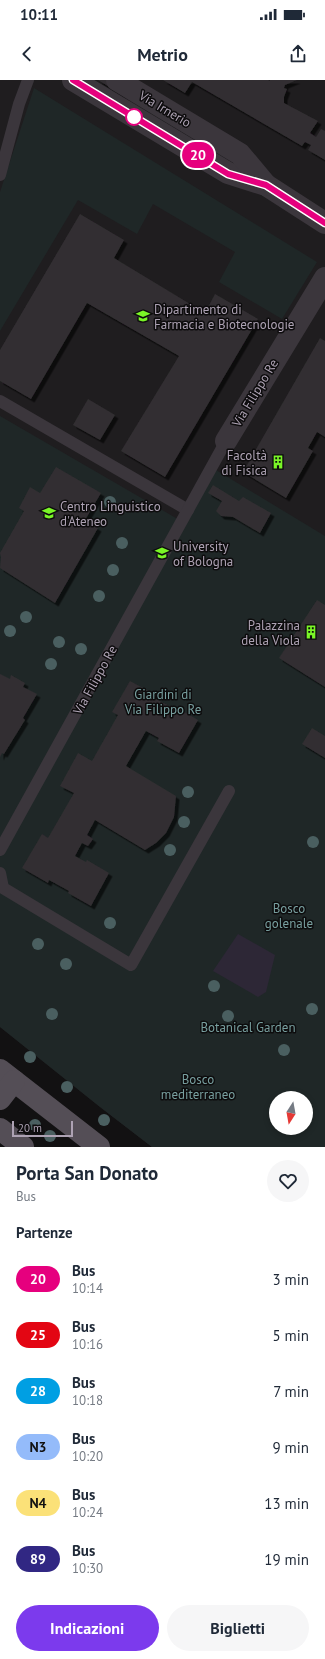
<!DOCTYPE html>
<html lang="it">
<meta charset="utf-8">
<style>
:root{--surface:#fff;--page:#f6f6f7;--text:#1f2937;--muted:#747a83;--accent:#7c3aed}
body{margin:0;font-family:"PT Sans",sans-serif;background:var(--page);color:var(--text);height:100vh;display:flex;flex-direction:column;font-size:15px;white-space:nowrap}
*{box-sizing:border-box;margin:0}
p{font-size:13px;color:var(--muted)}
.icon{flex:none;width:22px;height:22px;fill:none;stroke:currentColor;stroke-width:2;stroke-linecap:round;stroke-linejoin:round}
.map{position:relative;height:1067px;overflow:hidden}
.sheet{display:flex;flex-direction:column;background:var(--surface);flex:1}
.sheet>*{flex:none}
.badge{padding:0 8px;border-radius:13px;font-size:14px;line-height:26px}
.needle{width:26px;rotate:191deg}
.fabs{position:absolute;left:269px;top:1011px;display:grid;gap:8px}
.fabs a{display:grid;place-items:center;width:44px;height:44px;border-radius:50%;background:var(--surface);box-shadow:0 2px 6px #0003;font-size:20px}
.scale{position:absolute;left:12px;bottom:10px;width:61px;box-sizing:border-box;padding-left:4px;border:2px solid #ada2b3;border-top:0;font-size:11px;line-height:14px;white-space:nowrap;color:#ada2b3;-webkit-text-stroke:3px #0d0c0d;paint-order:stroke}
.map>.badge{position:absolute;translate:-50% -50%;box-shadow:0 0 0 2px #fff}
h2{padding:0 16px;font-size:15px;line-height:36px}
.round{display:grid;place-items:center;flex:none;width:42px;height:42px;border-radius:21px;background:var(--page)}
.summary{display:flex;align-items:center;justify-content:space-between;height:68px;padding:0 16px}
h1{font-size:19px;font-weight:600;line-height:30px}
.primary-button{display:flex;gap:8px;margin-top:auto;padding:8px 16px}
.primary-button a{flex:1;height:46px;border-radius:24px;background:var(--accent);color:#fff;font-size:16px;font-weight:600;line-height:46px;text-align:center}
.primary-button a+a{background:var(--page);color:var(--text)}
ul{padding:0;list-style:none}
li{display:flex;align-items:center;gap:12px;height:56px;padding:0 16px}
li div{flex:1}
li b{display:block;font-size:15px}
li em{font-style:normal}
li .badge{min-width:44px;font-weight:700;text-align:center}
.status{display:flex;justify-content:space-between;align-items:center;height:28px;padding:0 20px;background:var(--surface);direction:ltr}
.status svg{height:11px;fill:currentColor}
header{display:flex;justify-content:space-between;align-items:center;height:52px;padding:0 16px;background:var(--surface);font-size:18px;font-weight:600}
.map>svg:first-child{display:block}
.built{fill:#1f1d1f;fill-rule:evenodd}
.green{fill:#1f2727;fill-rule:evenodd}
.water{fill:#2d2736}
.building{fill:#312e31;filter:url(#shadow)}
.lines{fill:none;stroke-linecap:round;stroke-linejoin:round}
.service{stroke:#3b363c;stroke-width:12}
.minor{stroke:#3b363c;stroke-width:22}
.tertiary{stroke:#3b363c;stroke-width:22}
.primary{stroke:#544e56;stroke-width:22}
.tree{fill:#4a5f60}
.line-casing{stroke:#fff;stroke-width:9}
.line{stroke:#e6007e;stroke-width:6}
.stop-dot{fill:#fff;stroke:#e6007e;stroke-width:2}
.labels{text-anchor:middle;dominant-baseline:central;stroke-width:3;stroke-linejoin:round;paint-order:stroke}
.street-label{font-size:13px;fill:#ada2b3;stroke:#0d0c0d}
.poi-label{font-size:13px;fill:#ada2b3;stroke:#0d0c0d;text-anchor:start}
.park-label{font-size:13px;fill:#789f9f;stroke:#0d0c0d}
</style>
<div class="status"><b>10:11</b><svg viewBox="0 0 49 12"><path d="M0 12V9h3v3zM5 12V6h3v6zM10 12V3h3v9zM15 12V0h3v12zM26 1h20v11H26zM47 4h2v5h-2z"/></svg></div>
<header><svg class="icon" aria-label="back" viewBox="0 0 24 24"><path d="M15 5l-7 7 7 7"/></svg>Metrio<svg class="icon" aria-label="share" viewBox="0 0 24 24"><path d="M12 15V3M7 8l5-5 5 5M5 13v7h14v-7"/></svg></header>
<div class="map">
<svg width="325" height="1067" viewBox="0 0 325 1067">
<defs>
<filter id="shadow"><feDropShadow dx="3.5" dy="3.5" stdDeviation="0" flood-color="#0009"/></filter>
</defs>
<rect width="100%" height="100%" fill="#121112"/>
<!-- built -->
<path class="built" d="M0 0H325V1067H152L100 1027 0 947ZM276 1018H306V1048H276Z"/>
<!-- green -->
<g class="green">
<path d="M34 8 317 182 282 239 219 202 235 172 153 124 137 154 78 120 0 251V112Z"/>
<path d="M0 336 181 441 211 387 325 456V1067H152L100 1027 0 947ZM276 1018H306V1048H276Z"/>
</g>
<!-- water -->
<path class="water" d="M238 854 275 875 266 912 258 917 213 891Z"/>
<!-- building -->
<g class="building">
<path d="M98 0H106L124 16Z"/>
<path d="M163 0H268L270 1V0H297L285 5 284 8 287 9 284 17V23L318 41 310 53 316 57 321 49 325 51V80L308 70 311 65 305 62 302 66 192 2 185 13Z"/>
<path d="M80 134 124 160 114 178 205 233 215 214 258 239 165 397 121 371 179 276 87 223 31 319 0 301V270Z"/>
<path d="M320 258 325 261V357L317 352 308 368 313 371 286 418 243 392Z"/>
<path d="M88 319 115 335 100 360 73 345Z"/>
<path d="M56 387 101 413 85 440 98 448 55 523 0 488 1 477 0 473 24 431 19 428 30 407 40 413Z"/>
<path d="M213 405 239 421 243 417 271 433 260 453 233 437 221 436 216 431 222 421 208 413Z"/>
<path d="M317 520 325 525V607L279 578Z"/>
<path d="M0 594 10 599 11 595 25 603 23 607 37 614 23 638 25 640 4 674 2 673 0 677Z"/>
<path d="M130 601 156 615 154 618 175 629 176 627 198 640 179 673 157 661 159 658 146 651 126 686 176 716 174 737 166 753 156 763 145 770 95 740 87 755 93 759 88 766 82 763 75 776 86 782 87 780 109 793 91 826 68 813 69 811 49 800 48 803 22 788 42 754 48 758 74 713 60 706 78 673 92 681 118 635 112 632Z"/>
<path d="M312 648 325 656V678L302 664Z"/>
</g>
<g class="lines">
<!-- service -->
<g class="service">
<path d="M0 95 19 24 28 0"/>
<path d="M0 321 188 430"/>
<path d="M0 770 226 361"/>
<path d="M0 793 3 808 131 885 229 711"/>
</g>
<!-- minor -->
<path class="minor" d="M226 361 325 198"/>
<!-- tertiary -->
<g class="tertiary">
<path d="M73 0 228 93 266 105 325 143"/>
<path d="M117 0 240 74 266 105"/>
</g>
<!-- primary -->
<g class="primary">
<path d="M0 990 99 1067"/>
<path d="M0 1019 14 1001"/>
<path d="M0 1049 23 1067"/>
</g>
</g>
<!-- trees -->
<g class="tree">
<circle cx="110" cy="422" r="6"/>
<circle cx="122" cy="463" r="6"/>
<circle cx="113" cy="490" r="6"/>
<circle cx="99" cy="516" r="6"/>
<circle cx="26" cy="537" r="6"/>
<circle cx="10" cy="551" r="6"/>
<circle cx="59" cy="562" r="6"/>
<circle cx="81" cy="569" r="6"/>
<circle cx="51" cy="584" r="6"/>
<circle cx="188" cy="712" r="6"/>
<circle cx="184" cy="742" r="6"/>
<circle cx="313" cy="762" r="6"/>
<circle cx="170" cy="770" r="6"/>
<circle cx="110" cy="843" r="6"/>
<circle cx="38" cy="864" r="6"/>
<circle cx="66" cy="884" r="6"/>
<circle cx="214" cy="906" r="6"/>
<circle cx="312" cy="929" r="6"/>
<circle cx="52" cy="934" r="6"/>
<circle cx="228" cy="936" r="6"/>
<circle cx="284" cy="970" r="6"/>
<circle cx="30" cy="977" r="6"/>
<circle cx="67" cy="1007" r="6"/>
<circle cx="104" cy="1040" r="6"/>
<circle cx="35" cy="1045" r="6"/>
<circle cx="50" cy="1056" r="6"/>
</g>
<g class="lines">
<!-- line casing -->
<g class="line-casing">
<path id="line" d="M73 0 228 94 266 105 325 143"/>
</g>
<!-- line -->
<use href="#line" class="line"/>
</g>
<!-- icons -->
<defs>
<g id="university-bare" transform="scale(1.08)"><path d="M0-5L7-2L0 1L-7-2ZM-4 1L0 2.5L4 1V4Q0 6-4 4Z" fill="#7af527" stroke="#0d0c0d" stroke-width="2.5" paint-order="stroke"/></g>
<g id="building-bare" transform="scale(1.08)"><path d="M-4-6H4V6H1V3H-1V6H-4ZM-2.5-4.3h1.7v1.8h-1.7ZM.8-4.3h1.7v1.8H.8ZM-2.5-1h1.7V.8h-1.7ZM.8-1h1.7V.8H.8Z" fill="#7af527" stroke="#0d0c0d" stroke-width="2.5" paint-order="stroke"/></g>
</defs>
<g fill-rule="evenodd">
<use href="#university-bare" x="143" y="236"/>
<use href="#building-bare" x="278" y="382"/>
<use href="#university-bare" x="49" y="433"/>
<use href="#university-bare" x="162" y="473"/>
<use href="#building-bare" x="311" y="552"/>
</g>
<!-- markers -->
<circle class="stop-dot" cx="134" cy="37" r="8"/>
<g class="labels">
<!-- street labels -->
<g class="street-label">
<text transform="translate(165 29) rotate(31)">Via Irnerio</text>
<text transform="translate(255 313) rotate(-59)">Via Filippo Re</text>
<text transform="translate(95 600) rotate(-61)">Via Filippo Re</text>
</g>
<!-- poi labels -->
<g class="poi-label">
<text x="154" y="229">Dipartimento di<tspan x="154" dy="15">Farmacia e Biotecnologie</tspan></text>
<text x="267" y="375" text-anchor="end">Facoltà<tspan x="267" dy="15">di Fisica</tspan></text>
<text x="60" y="426">Centro Linguistico<tspan x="60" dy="15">d'Ateneo</tspan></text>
<text x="173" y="466">University<tspan x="173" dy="15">of Bologna</tspan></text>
<text x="300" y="545" text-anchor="end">Palazzina<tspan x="300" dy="15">della Viola</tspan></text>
</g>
<!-- park labels -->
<g class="park-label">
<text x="163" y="614">Giardini di<tspan x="163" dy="15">Via Filippo Re</tspan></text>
<text x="289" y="828">Bosco<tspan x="289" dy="15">golenale</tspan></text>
<text x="248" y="947">Botanical Garden</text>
<text x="198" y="999">Bosco<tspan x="198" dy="15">mediterraneo</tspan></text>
</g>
</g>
</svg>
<div class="fabs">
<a><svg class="needle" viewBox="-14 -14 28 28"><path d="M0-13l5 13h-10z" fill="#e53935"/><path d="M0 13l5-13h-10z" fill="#747a83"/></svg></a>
</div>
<div class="scale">20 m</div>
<b class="badge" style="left:198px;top:75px;background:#e6007e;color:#fff">20</b>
</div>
<section class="sheet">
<div class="summary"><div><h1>Porta San Donato</h1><p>Bus</p></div><a class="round"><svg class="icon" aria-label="heart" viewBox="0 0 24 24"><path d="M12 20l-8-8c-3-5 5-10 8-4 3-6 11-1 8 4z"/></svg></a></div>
<h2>Partenze</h2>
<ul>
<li><span class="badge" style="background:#e6007e;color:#fff">20</span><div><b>Bus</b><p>10:14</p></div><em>3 min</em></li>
<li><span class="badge" style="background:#e30613;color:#fff">25</span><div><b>Bus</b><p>10:16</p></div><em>5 min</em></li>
<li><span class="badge" style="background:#009fe3;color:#fff">28</span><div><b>Bus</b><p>10:18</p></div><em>7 min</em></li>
<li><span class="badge" style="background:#94bbfa;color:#111">N3</span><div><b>Bus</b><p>10:20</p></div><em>9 min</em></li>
<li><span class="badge" style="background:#fbe178;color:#111">N4</span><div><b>Bus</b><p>10:24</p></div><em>13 min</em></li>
<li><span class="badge" style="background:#312783;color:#fff">89</span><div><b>Bus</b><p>10:30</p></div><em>19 min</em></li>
</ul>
<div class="primary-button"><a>Indicazioni</a><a>Biglietti</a></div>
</section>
